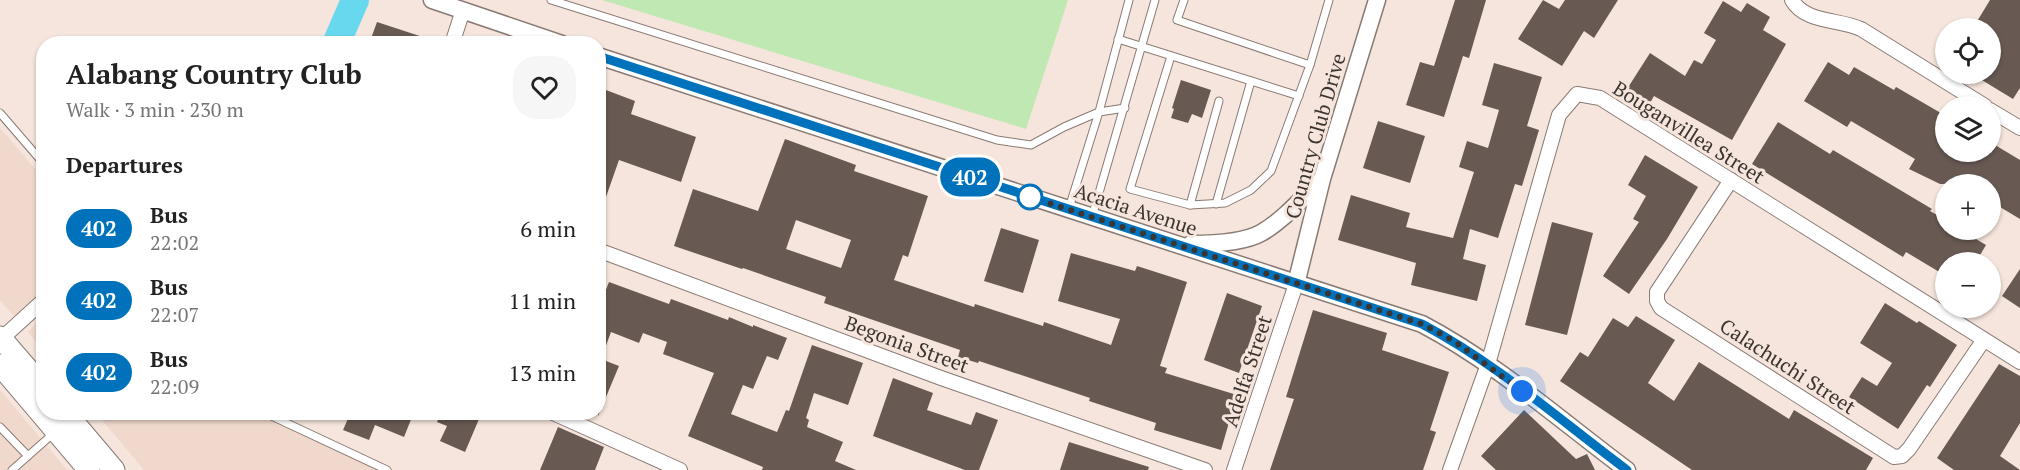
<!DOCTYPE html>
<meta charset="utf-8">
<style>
:root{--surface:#fff;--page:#f6f6f6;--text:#222;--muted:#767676}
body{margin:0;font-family:"PT Serif",serif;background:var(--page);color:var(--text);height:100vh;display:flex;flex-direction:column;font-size:22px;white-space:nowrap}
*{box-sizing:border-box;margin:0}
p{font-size:20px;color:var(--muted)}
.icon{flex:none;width:33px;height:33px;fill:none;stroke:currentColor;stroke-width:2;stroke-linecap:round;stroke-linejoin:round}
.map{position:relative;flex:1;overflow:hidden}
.panel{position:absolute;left:36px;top:36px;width:570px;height:384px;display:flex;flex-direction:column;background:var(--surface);border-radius:24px;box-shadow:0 2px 4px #0004}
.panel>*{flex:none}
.badge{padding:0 12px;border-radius:20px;font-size:21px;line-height:39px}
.fabs{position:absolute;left:1935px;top:18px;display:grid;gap:12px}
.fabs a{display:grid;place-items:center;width:66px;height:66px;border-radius:50%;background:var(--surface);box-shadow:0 2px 4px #0004;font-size:30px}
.you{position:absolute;width:30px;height:30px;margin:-15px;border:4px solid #fff;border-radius:50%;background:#1a73e8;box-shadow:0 0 0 9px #1a73e833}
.map>.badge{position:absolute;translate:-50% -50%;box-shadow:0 0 0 3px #fff}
h2{padding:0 30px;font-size:22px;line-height:54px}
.round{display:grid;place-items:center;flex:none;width:63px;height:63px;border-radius:24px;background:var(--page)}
.overview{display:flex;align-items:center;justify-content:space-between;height:102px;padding:0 30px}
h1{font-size:28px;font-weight:600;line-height:45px}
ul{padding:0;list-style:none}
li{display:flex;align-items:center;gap:18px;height:72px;padding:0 30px}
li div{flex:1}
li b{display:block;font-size:22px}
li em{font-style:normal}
li .badge{min-width:66px;font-weight:700;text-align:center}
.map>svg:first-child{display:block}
.built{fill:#f0d8cc}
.green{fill:#c0e8b2}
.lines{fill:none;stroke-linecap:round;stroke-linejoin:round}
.river{stroke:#68d8ee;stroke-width:28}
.building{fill:#685a53;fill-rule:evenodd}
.service-casing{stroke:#897a73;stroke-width:9}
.minor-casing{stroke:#897a73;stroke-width:16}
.tertiary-casing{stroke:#897a73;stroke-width:19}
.primary-casing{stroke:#897a73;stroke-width:23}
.service{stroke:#fff;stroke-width:7}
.minor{stroke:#fff;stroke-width:14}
.tertiary{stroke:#fff;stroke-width:16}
.primary{stroke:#fff;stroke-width:21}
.line-casing{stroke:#fff;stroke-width:14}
.line{stroke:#0072bc;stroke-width:9}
.walk{stroke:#3b3531;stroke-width:6;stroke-dasharray:0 10.8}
.stop-dot{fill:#fff;stroke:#0072bc;stroke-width:3}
.labels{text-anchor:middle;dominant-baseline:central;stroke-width:6;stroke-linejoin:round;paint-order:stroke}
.street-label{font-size:20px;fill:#3b3531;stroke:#f5e5dc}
</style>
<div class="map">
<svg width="2020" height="470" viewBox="0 0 2020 470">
<rect width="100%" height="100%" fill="#f5e5dc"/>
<!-- built -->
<g class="built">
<path d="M0 128 43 178V291L14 316 0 300Z"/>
<path d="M43 316V350L28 332Z"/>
<path d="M0 390 67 470H0Z"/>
<path d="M96 413H266L388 470H144Z"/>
</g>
<!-- green -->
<path class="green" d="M602 0H1068L1026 129Z"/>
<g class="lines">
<!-- river -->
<path class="river" d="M336 44 355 0"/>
</g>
<!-- building -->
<g class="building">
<path d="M1455 0H1486L1469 58 1463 56 1444 117 1406 105 1420 62 1434 66Z"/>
<path d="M1543 0 1559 9 1565 0H1618L1594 38 1584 31 1562 66 1518 39Z"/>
<path d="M1990 0H2020V88L2013 99 1972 74H1990V28H1973Z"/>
<path d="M1723 1 1741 12 1747 3 1770 17 1763 30 1786 44 1732 140 1654 96 1650 103 1627 89 1650 53 1685 76 1694 60 1702 64 1716 40 1704 33Z"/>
<path d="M377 22 435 41V44H369Z"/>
<path d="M1828 62 1849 75 1854 67 1894 90 1896 87 1946 116V152H1990V142L2020 160V219L1990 201V184H1940L1909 169 1915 159 1851 121 1847 127 1804 101Z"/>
<path d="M1494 63 1542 77 1527 126 1539 130 1522 186 1515 184 1498 238 1470 229 1463 259 1486 265 1477 301 1411 285 1416 263 1338 240 1351 195 1410 213 1406 227 1453 238 1474 172 1459 167 1467 141 1488 148 1499 110 1482 105Z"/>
<path d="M1181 80 1211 90 1202 118 1192 114 1188 123 1171 118 1174 109 1172 108Z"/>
<path d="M598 87 635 101 631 114 696 137 681 182 619 160 600 214H598Z"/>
<path d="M1378 121 1425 136 1410 183 1363 168Z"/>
<path d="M1778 122 1830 154 1833 150 1932 209 1930 211 1946 220V230H1961L1986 245 1976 262H1946V276L1906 252 1903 257 1752 164Z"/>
<path d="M785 139 856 165 854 171 928 196 908 257 903 255 894 280 974 307 975 304 1043 326 1044 322 1111 345 1120 319 1058 301 1071 253 1135 271 1137 266 1187 282 1160 366 1167 368 1165 373 1237 395 1221 450 1154 430 1156 423 1089 401 1090 398 979 361 978 363 958 357 960 350 824 303 826 297 743 268 742 269 674 246 693 189 758 211ZM796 220 851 240 841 268 786 249Z"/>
<path d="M1645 155 1698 187 1667 239 1629 294 1603 276 1639 222 1633 219 1646 196 1628 185Z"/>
<path d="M1552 222 1593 233 1567 335 1525 325Z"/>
<path d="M1001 228 1039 240 1023 293 984 281Z"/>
<path d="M2020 269V308L2002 296Z"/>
<path d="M609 282 669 304 671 299 728 320 729 317 753 327V325L787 338 778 360 767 356 753 389 743 385 731 414 777 432 786 410 789 411 812 345 863 363 848 405 814 393 806 418 809 420 807 427 843 442 835 461 856 470H762L763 467 688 436 714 373 663 354 667 342 643 333 639 343 611 332 601 359 619 366 598 416V310Z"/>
<path d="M1227 293 1262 306 1239 373 1204 360Z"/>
<path d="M1885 303 1917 323 1919 321 1957 345 1930 387 1927 385 1898 429 1849 397 1862 377 1877 386 1892 363 1860 343Z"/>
<path d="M1313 310 1387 333 1382 350 1449 372 1430 430 1436 432 1423 470H1270L1294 399 1286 397Z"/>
<path d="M1636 316 1675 340 1648 383 1674 401 1699 362 1789 419 1794 410 1873 458 1866 470H1692L1560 381 1580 352 1588 357 1613 318 1628 327Z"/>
<path d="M1999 364 2020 376V423L2000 456 2020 470H1954L1937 458Z"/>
<path d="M893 378 933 393 927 410 971 425 976 412 998 420 979 470H965L873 436Z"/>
<path d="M1524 410 1576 459 1587 454 1595 470H1496L1481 456Z"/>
<path d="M347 412H414L404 437 375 425 369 440 343 430 350 414Z"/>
<path d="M441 412H482L465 452 440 441 447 426 437 422Z"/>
<path d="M558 427 604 447 595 470H540Z"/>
<path d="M1069 442 1149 467 1148 470H1060Z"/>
</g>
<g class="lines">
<!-- service casing -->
<g class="service-casing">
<g id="service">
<path d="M551 0 997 140 1031 145 1064 127 1099 112 1125 108"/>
<path d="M1184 0 1177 20 1310 65"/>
<path d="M1118 39 1299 96"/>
<path d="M1171 56 1130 189 1190 205 1225 203 1251 190 1271 171 1310 65 1329 0"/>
<path d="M0 113 44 164"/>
<path d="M1216 204 1251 81"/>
<path d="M1190 205 1219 101"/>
<path d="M1069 208 1099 112 1129 0"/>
<path d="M1092 217 1155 0"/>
<path d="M263 412 387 470"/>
<path d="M0 427 28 456"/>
<path d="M12 470 55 432"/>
</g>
</g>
<!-- minor casing -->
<g class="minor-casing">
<g id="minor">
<path d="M1792 0C1805 23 1839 19 1861 29L1985 106"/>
<path d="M452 44 463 10"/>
<path d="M1990 110 2020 128"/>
<path d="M1731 180 1657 292V301L1661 308 1894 457 1902 456 1909 449 1983 341"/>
<path d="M598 250 941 378 1205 470"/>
<path d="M0 340 44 300"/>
<path d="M551 412 680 470"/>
<path d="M1234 470 1296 284"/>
<path d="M1450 470 1488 364 1559 115 1577 94 1600 98 2020 362"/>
</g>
</g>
<!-- tertiary casing -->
<g class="tertiary-casing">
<g id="tertiary">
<path d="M432 0 562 44"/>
<path d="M598 56 1422 324C1496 363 1560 420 1627 470"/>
<path d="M1191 244C1211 244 1243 243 1261 233 1284 220 1302 198 1321 180"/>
<path d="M1296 284 1322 179 1377 0"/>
</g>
</g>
<!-- primary casing -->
<g class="primary-casing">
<g id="primary">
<path d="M0 337 44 388"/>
<path d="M0 365 89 470"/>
<path d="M65 412 114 470"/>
</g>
</g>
<!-- service -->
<use href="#service" class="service"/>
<!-- minor -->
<use href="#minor" class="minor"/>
<!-- tertiary -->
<use href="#tertiary" class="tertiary"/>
<!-- primary -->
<use href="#primary" class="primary"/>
</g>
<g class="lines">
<!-- line casing -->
<g class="line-casing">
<path id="line" d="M598 56 1422 324C1496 363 1560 420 1627 470"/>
</g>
<!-- line -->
<use href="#line" class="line"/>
<!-- walk -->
<path class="walk" d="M1030 197 1422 324 1454 341 1522 391"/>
</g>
<!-- markers -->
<circle class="stop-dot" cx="1030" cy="197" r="12"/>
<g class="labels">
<!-- street labels -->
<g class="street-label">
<text transform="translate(1689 132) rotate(32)">Bouganvillea Street</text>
<text transform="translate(1315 136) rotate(-74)">Country Club Drive</text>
<text transform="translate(1136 209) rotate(18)">Acacia Avenue</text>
<text transform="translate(907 344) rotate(20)">Begonia Street</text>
<text transform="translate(1788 366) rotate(33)">Calachuchi Street</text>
<text transform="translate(1247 371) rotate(-72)">Adelfa Street</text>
</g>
</g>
</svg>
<div class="fabs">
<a><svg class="icon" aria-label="locate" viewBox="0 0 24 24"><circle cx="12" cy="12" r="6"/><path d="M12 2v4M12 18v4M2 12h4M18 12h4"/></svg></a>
<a><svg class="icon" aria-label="layers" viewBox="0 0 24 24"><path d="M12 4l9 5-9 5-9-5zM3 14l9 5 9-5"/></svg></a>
<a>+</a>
<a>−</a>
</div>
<div class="you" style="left:1522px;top:391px"></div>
<b class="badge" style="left:970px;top:177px;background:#0072bc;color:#fff">402</b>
<section class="panel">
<div class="overview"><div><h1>Alabang Country Club</h1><p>Walk · 3 min · 230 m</p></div><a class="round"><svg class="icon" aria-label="heart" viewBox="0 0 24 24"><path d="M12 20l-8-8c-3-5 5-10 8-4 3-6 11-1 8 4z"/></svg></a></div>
<h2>Departures</h2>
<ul>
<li><span class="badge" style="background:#0072bc;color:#fff">402</span><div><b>Bus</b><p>22:02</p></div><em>6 min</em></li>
<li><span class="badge" style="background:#0072bc;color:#fff">402</span><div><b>Bus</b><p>22:07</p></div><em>11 min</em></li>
<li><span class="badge" style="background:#0072bc;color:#fff">402</span><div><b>Bus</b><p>22:09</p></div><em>13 min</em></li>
</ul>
</section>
</div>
